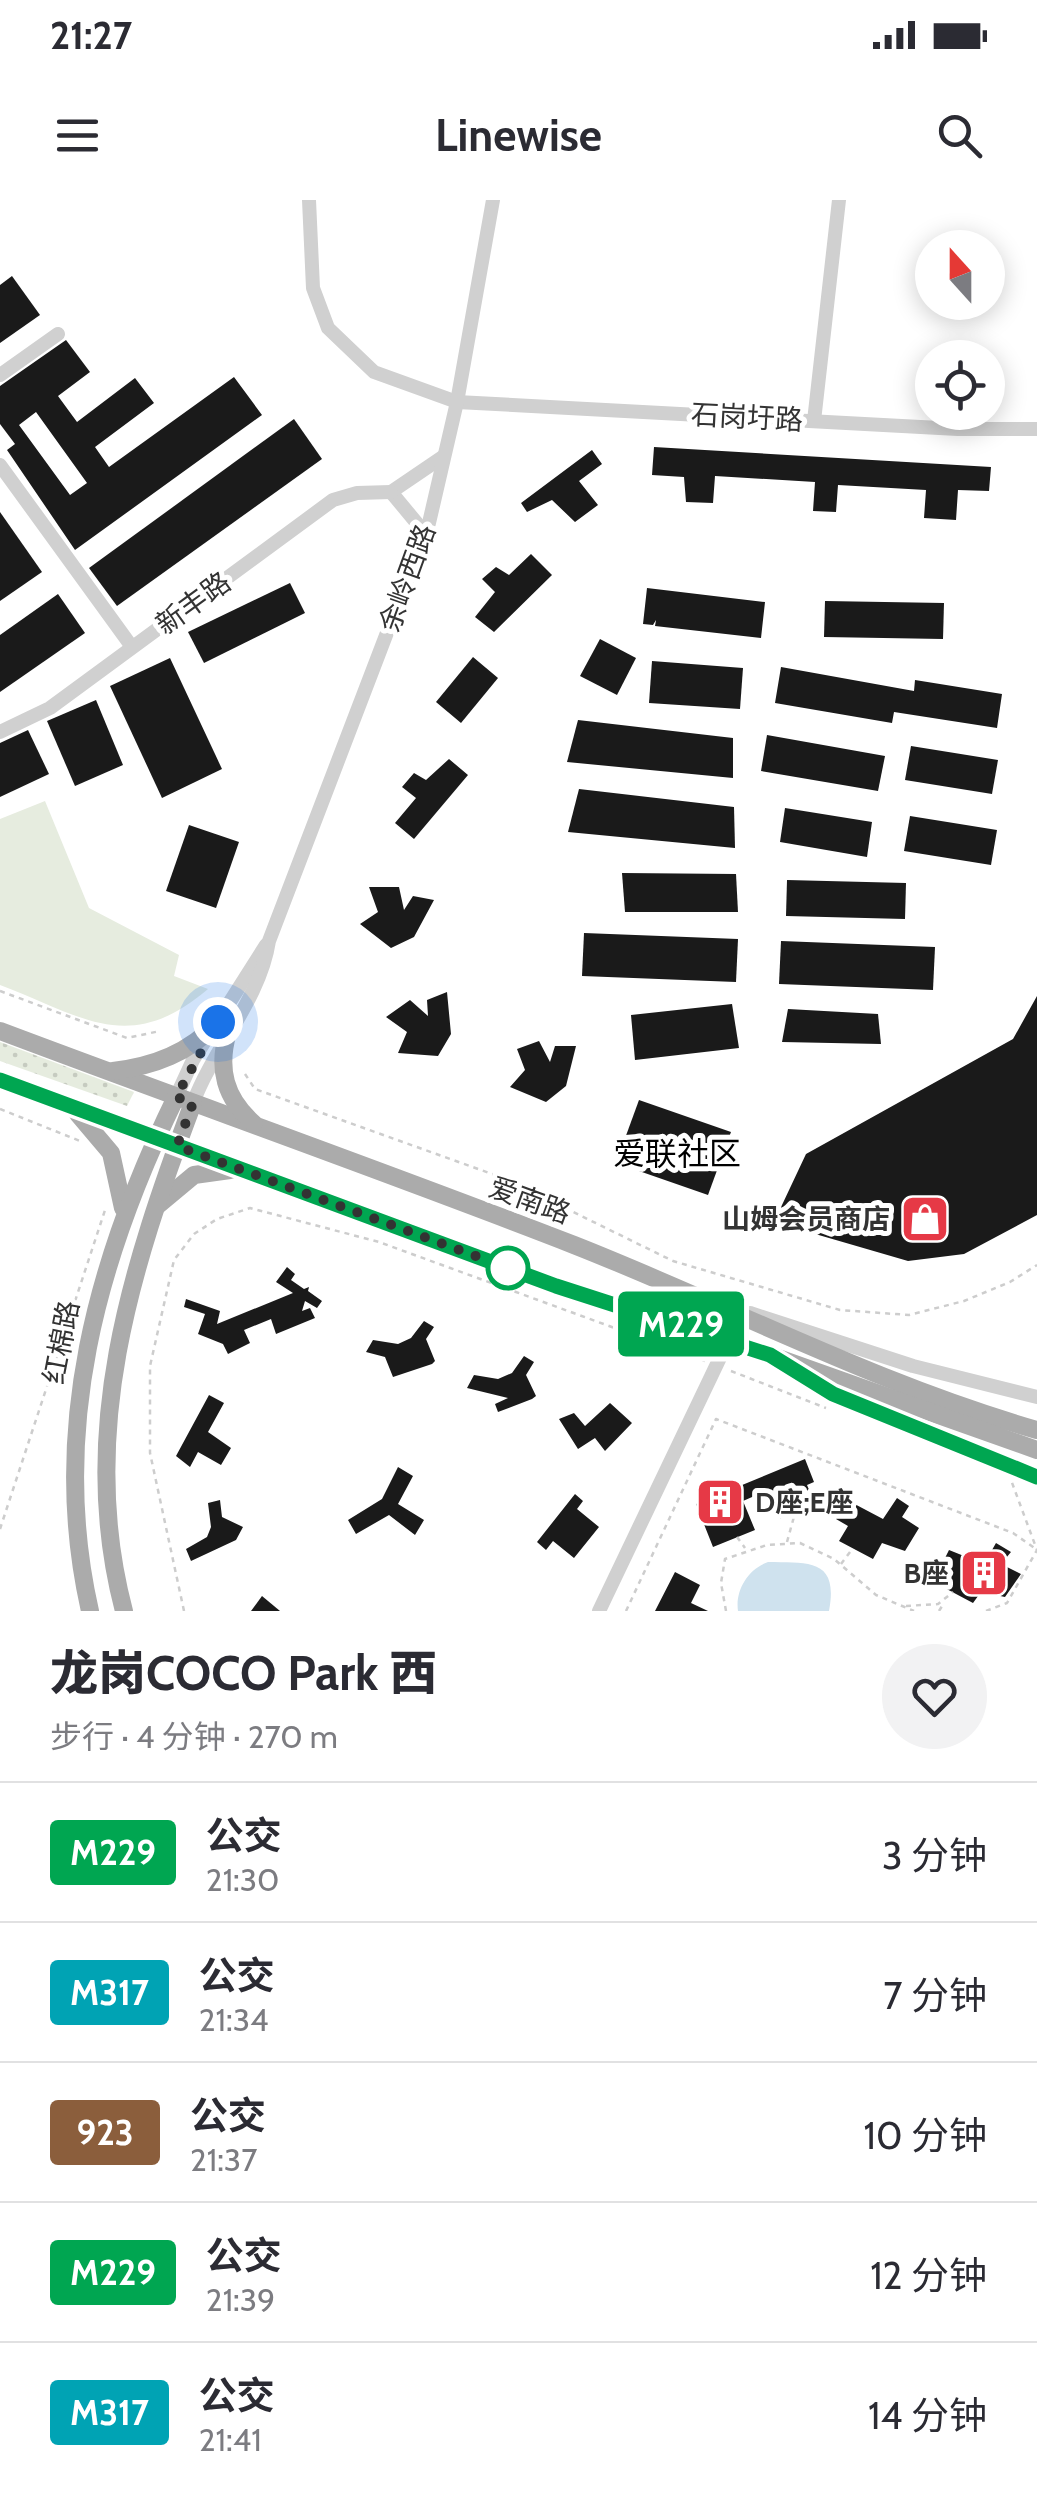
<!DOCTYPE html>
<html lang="zh">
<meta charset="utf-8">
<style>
:root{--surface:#fff;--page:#f2f2f3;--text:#2b2b33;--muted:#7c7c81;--line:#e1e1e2}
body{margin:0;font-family:Cabin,"Noto Sans SC",sans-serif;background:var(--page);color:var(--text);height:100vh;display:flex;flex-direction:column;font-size:38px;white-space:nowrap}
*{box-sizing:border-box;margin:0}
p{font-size:32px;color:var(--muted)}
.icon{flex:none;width:55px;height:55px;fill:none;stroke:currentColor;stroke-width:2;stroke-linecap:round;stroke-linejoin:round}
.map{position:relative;height:1411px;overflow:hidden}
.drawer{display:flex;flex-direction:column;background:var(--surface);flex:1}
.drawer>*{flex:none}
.badge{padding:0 20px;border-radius:8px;font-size:35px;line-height:65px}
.needle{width:65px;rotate:339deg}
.controls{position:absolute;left:915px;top:30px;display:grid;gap:20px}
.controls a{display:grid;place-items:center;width:90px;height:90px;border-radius:50%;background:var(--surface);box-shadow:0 5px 25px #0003;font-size:50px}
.you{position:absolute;width:50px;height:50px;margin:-25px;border:8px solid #fff;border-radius:50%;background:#1a73e8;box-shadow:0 0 0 15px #1a73e833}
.map>.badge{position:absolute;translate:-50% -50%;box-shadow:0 0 0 5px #fff}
.round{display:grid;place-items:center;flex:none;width:105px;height:105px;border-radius:52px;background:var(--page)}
.summary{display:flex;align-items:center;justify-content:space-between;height:170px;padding:0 50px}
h1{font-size:48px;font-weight:800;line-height:75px}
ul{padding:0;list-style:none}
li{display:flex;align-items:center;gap:30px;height:140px;padding:0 50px;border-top:2px solid var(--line)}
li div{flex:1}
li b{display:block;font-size:38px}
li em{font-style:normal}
li .badge{min-width:110px;font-weight:700;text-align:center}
.status{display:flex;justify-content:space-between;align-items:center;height:70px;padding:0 50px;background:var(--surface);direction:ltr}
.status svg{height:28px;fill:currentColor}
header{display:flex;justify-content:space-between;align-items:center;height:130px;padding:0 50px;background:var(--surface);font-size:45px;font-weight:800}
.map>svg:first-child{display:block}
.park{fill:#e6ecdf}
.garden{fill:url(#garden-dots)}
.water{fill:#cfe2ee}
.building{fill:#1a1a1a;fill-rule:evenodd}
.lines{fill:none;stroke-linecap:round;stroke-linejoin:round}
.path{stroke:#cdcdcd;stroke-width:2.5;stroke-dasharray:5 5;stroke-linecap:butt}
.minor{stroke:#d0d0d0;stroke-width:14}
.major{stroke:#ababab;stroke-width:18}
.line-casing{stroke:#fff;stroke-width:22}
.line{stroke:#00a651;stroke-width:15}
.walk{stroke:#333;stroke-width:10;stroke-dasharray:0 18}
.stop-dot{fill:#fff;stroke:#00a651;stroke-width:5}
.labels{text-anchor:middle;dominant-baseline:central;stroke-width:10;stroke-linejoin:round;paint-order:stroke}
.street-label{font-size:28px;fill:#333;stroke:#fff}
.poi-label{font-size:28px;font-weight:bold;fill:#333;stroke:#fff;text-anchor:end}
.quarter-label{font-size:32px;fill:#000;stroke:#fff}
</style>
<div class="status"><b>21:27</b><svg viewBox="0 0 49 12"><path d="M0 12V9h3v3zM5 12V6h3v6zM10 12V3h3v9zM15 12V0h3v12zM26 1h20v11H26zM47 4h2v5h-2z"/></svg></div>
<header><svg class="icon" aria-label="menu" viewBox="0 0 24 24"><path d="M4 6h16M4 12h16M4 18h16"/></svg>Linewise<svg class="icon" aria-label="search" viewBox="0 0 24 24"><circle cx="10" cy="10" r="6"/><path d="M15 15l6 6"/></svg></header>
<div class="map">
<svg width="1037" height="1411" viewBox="0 0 1037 1411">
<defs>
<pattern id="garden-dots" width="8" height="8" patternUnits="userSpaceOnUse" patternTransform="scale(2.5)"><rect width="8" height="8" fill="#e6ecdf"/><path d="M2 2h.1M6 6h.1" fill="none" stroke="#c6cbc0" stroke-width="1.8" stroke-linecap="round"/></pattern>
</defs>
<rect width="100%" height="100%" fill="#fff"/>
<!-- park -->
<path class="park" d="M45 601 89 708 179 755 174 776 208 789C129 856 84 817 0 785V619Z"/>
<!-- garden -->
<path class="garden" d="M0 842 134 892 127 906 0 861Z"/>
<!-- water -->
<path class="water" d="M768 1362C808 1363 839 1358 829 1411H738C735 1390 748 1369 768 1362Z"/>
<!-- building -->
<g class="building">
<path d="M12 76 40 115 0 143V85Z"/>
<path d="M66 140 90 172 58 196 77 222 135 178 154 203 95 247 109 267 234 177 262 215 75 350 7 250 15 244 0 224V186ZM36 212 87 283 70 295 19 225Z"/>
<path d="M294 219 322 259 117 406 89 368Z"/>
<path d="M654 247 991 267 989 291 958 290 956 320 924 318 926 290 838 285 836 312 813 311 815 282 715 276 713 303 686 302 684 277 652 275Z"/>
<path d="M592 250 602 264 579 281 598 305 575 322 552 300 527 312 521 303Z"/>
<path d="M0 312 42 372 0 401Z"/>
<path d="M531 354 552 375 494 432 475 417 495 392 482 379 496 367 509 375Z"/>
<path d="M290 383 305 413 204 463 188 432Z"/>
<path d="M647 388 765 402 761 438 655 426 656 420 653 425 643 424Z"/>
<path d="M58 394 85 433 0 492V435Z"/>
<path d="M825 401 944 403 943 439 824 437Z"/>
<path d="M600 439 636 458 617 495 580 476Z"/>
<path d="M473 457 498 478 461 523 436 502Z"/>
<path d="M170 458 222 569 162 598 110 486Z"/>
<path d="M652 461 743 468 740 509 649 503Z"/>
<path d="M781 467 914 491 915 480 1002 494 997 528 894 512 892 523 775 503Z"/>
<path d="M96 500 123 565 75 586 47 521Z"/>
<path d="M578 520 733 538V578L567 562Z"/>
<path d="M28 530 49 574 0 597V543Z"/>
<path d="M767 535 885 556 878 591 761 571Z"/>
<path d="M911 546 998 560 992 594 905 580Z"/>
<path d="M449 559 468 575 414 639 395 623 416 598 402 587 414 573 426 580Z"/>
<path d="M579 589 734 607 735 648 568 632Z"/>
<path d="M785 608 872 622 867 657 780 642Z"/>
<path d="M910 616 997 630 991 665 904 651Z"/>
<path d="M189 625 239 642 216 708 166 691Z"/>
<path d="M622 673 736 674 738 712H625Z"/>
<path d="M787 680 906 683 905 719 786 716Z"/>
<path d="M369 687H399L404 710 413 696 434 700 414 737 391 748 360 724 378 712Z"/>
<path d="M584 733 738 739 736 782 582 776Z"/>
<path d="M781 741 935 747 933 790 779 784Z"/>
<path d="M447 792 451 834 438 856 398 853 407 832 386 817 410 800 428 816 427 800Z"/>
<path d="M1037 796V1015L964 1054 908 1061 774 1022 806 954 1013 839Z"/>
<path d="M732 804 739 848 635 860 631 815Z"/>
<path d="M788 809 878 814 881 844 782 842Z"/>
<path d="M539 841 550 862 555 846H576L566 886 546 902 510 887 525 870 517 849Z"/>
<path d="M639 900 731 932 708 995 616 963Z"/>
<path d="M287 1067 295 1074 291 1080 304 1089 309 1087 308 1091 322 1101 317 1108 305 1101 302 1111 310 1108 315 1118 276 1134 271 1119 244 1130 250 1143 228 1154 223 1144 198 1134 205 1114 184 1107 186 1099 220 1111 217 1124 293 1093 276 1082Z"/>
<path d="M424 1121 434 1127 426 1139 435 1161 432 1164 393 1177 385 1157 366 1152 373 1140 398 1144 411 1138Z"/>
<path d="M524 1156 534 1162 526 1175 536 1196 532 1199 498 1212 495 1204 508 1198 467 1188 474 1175 498 1179 512 1173Z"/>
<path d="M209 1195 224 1203 208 1232 231 1248 221 1265 198 1252 190 1267 176 1256Z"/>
<path d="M610 1203 632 1223 605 1251 595 1238 578 1249 559 1219 574 1213 585 1226Z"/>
<path d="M805 1259 814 1282 807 1285 815 1304 779 1319 768 1290 743 1301 755 1330 713 1347 696 1304Z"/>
<path d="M398 1267 413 1276 398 1304 424 1320 415 1335 389 1315 356 1334 348 1320 382 1299Z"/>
<path d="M575 1294 583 1301 577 1309 599 1327 574 1358 553 1341 546 1350 537 1342Z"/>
<path d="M897 1298 909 1306 902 1317 919 1328 905 1351 882 1343 873 1359 839 1341 848 1326 836 1319 847 1300 883 1319Z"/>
<path d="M220 1300 222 1317 243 1327 236 1340 191 1361 186 1349 207 1337 211 1327 208 1303Z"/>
<path d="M996 1343 1011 1352 1001 1364 1021 1374 1005 1397 981 1392 973 1403 941 1386 952 1371 942 1364 949 1350 984 1364Z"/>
<path d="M675 1372 700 1385 691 1403 708 1411H655Z"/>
<path d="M262 1396 280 1411H251Z"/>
</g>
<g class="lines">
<!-- path -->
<g class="path">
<path d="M0 791 127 838 160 831"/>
<path d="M245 874 255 889 506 979 673 1061 840 1110 909 1115 964 1101 1010 1082 1037 1065"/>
<path d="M0 909 80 941"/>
<path d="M731 1171 826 1208"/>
<path d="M0 1329 106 1007"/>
<path d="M737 1337 745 1348"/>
<path d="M787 1342 795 1313"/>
<path d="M841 1364 853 1348"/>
<path d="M906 1406 938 1404 953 1392"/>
<path d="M184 1411 150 1253V1166L174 1060 194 1034 217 1019 250 1008 379 1042 705 1161"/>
<path d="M626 1411 716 1219 1013 1333 1036 1349"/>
<path d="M726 1411 721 1383 725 1359 767 1345 800 1343 834 1359 876 1395 914 1411"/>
<path d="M939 1411 944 1403"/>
<path d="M986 1411 1007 1403 1037 1350 1011 1280"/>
</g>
<!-- minor -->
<g class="minor">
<path d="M309 0 313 88 328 128 374 172 457 202 958 229H1037"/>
<path d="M0 175 58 134"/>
<path d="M814 221 839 0"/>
<path d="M0 265 132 447"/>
<path d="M425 333 391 292 444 256"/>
<path d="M0 532 50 508 333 300 357 293 391 292"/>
<path d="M176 897 193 860 266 745"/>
<path d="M193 903C214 847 260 800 269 741L429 323 457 202 493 0"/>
<path d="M750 1113 913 1166 1037 1197"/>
<path d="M783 1164 833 1195 1037 1277"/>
<path d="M599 1411 728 1141"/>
</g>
<!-- major -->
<g class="major">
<path d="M0 831C191 903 384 971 574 1045 729 1106 876 1184 1037 1230"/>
<path d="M228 832C217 869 225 898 254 924"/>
<path d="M113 871C154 866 189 853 218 822"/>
<path d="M0 880 556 1086 682 1124 1037 1250"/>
<path d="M78 914 111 953 123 1008"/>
<path d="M158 1005 194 975 230 970"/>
<path d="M90 1411C49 1231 97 1059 176 897"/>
<path d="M124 1411C77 1234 131 1068 193 903"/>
</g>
</g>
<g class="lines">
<!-- line casing -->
<g class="line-casing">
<path id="line" d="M0 880 556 1086 770 1155 833 1194 1037 1277"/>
</g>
<!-- line -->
<use href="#line" class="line"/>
<!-- walk -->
<path class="walk" d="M218 822 176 897 193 903 177 946 522 1073 508 1068"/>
</g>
<!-- icons -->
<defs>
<g id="shop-square" transform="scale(2.5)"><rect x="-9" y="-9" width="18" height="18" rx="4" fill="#e63946" stroke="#fff"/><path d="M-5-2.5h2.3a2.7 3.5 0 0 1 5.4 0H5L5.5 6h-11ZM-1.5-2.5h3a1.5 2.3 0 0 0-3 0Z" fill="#fff"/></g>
<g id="building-square" transform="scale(2.5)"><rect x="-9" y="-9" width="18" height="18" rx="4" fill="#e63946" stroke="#fff"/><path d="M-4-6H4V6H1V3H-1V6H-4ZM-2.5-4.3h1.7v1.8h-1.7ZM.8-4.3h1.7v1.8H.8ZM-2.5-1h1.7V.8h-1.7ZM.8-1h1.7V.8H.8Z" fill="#fff"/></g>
</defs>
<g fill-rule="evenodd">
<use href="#shop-square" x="925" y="1019"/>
<use href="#building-square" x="720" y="1302"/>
<use href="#building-square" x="984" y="1373"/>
</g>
<!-- markers -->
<circle class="stop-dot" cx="508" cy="1068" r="20"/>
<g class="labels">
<!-- street labels -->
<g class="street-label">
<text transform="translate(747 217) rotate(3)">石岗圩路</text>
<text transform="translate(407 378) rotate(-70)">余岭西路</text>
<text transform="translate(193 403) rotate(-36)">新丰路</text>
<text transform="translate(530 1000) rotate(20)">爱南路</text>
<text transform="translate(61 1142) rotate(-79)">红棉路</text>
</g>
<!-- poi labels -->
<g class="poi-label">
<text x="890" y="1019">山姆会员商店</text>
<text x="755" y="1302" text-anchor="start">D座;E座</text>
<text x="949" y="1373">B座</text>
</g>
<!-- quarter labels -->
<g class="quarter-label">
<text x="677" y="953">爱联社区</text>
</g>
</g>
</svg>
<div class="controls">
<a><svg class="needle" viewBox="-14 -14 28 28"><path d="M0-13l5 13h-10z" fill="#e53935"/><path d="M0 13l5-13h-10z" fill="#7c7c81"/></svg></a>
<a><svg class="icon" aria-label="locate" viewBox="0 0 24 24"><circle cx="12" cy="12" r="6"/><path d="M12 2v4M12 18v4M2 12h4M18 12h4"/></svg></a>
</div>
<div class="you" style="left:218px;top:822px"></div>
<b class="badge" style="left:681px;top:1124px;background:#00a651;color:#fff">M229</b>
</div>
<section class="drawer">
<div class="summary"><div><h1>龙岗COCO Park 西</h1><p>步行 · 4 分钟 · 270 m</p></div><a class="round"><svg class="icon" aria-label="heart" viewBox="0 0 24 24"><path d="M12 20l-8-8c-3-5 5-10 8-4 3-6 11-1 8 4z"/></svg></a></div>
<ul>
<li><span class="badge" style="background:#00a651;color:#fff">M229</span><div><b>公交</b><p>21:30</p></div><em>3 分钟</em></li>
<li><span class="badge" style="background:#00a3b4;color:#fff">M317</span><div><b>公交</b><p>21:34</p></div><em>7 分钟</em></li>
<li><span class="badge" style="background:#8b5e3c;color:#fff">923</span><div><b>公交</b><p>21:37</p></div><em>10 分钟</em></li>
<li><span class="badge" style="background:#00a651;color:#fff">M229</span><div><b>公交</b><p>21:39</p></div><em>12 分钟</em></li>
<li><span class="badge" style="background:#00a3b4;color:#fff">M317</span><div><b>公交</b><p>21:41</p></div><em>14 分钟</em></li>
</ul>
</section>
